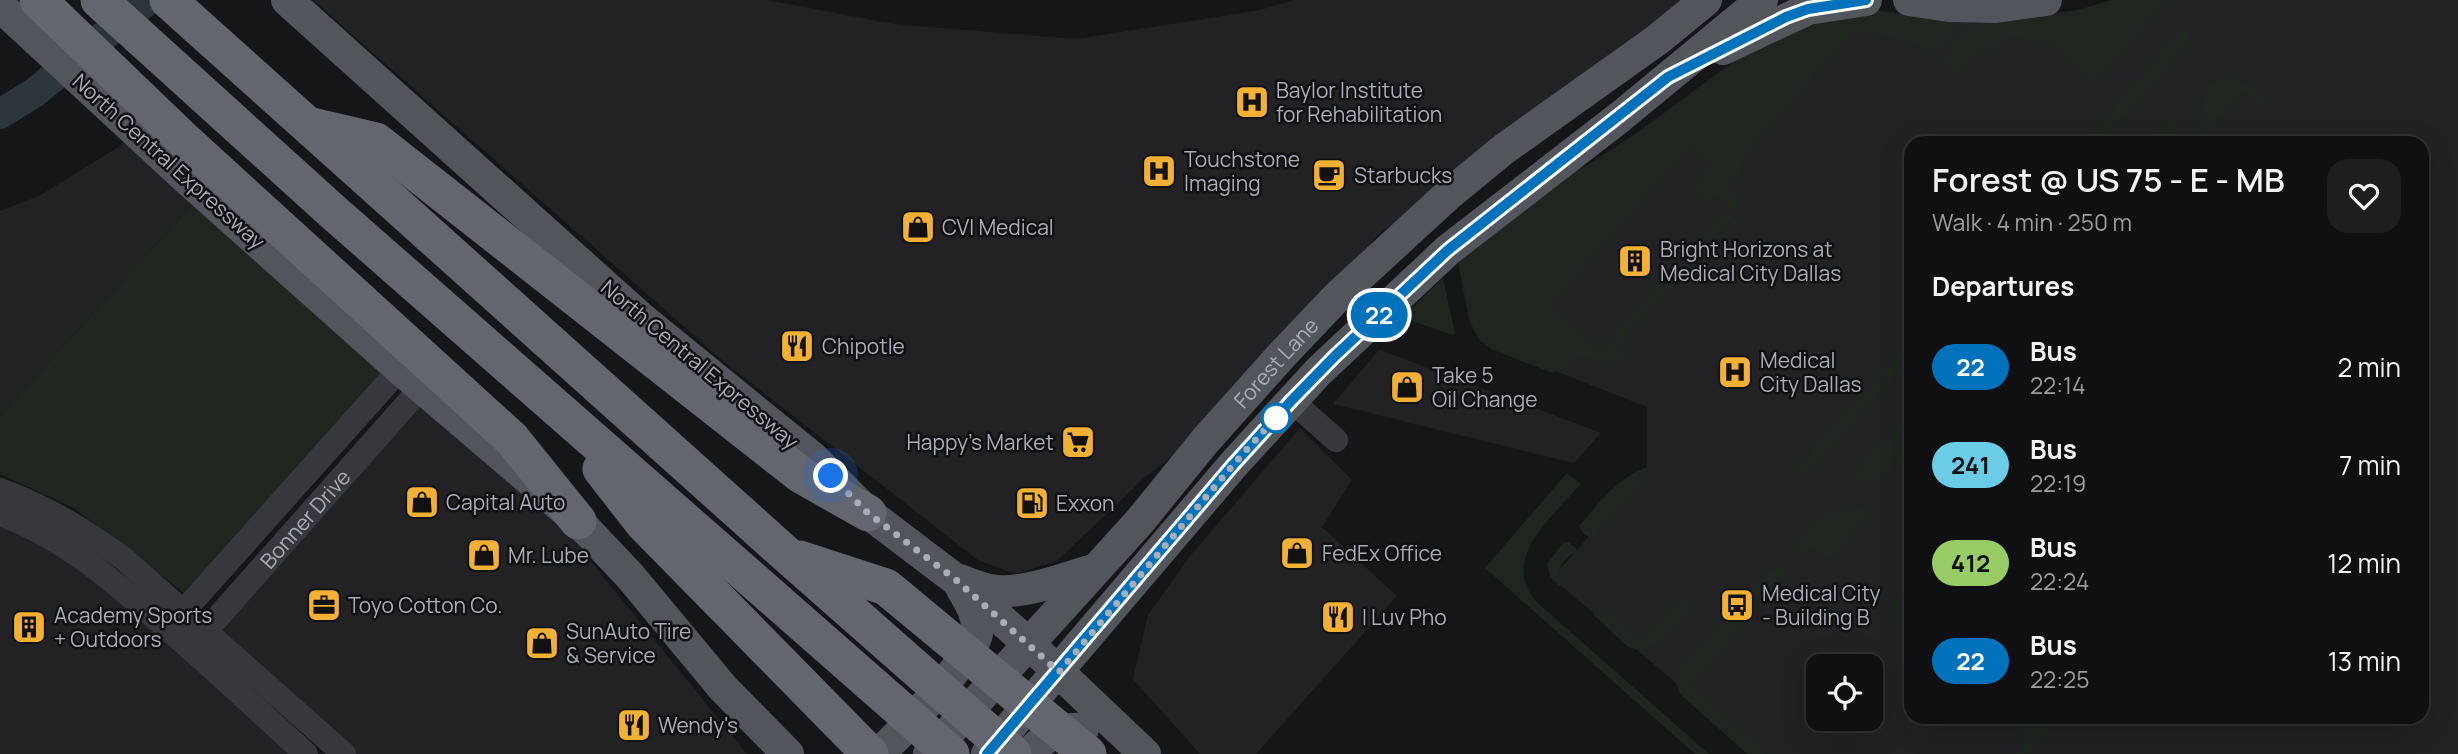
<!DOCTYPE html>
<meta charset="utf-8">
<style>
:root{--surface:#101012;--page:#1e1e20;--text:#f1f3f6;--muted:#9c9d9f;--line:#303032}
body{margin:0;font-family:Manrope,sans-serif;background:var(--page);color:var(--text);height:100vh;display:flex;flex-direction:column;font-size:26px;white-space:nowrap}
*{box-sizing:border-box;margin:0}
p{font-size:23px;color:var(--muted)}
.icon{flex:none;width:38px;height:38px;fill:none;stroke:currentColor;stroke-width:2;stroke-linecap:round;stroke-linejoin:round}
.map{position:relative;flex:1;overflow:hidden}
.panel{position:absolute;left:1904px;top:136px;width:525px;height:588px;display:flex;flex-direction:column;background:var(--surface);border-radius:21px;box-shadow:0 7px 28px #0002,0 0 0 2px var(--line)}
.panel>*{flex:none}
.badge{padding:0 14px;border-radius:23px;font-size:24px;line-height:46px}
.tools{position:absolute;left:1806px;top:654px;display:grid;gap:14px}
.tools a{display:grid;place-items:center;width:77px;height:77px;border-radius:14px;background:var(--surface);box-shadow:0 7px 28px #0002,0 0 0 2px var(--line);font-size:35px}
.you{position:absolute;width:35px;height:35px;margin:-18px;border:5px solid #fff;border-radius:50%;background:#1a73e8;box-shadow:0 0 0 10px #1a73e833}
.map>.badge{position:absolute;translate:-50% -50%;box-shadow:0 0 0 4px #fff}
h2{padding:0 28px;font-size:26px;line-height:63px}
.round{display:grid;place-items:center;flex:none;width:74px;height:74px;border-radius:21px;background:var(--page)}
.summary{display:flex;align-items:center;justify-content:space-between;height:119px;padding:0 28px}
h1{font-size:33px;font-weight:600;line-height:52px}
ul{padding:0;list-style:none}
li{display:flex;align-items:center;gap:21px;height:98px;padding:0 28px}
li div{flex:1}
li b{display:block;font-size:26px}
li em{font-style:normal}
li .badge{min-width:77px;font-weight:700;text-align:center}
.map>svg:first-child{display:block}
.built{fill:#222225;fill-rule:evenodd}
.green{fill:#1e261f}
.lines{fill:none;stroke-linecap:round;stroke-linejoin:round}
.river{stroke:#2c353c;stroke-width:30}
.minor{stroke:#37383d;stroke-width:24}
.major{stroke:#53555c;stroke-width:32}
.highway{stroke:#63666e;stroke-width:37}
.line-casing{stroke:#fff;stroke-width:16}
.line{stroke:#0072bc;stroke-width:10}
.walk{stroke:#a8adb8;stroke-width:7;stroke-dasharray:0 12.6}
.stop-dot{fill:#fff;stroke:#0072bc;stroke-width:3.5}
.labels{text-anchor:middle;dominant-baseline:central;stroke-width:5;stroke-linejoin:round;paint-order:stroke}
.poi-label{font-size:21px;fill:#a8adb8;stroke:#111113;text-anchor:start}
.street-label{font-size:21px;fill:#a8adb8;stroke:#111113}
</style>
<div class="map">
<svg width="2458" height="754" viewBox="0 0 2458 754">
<rect width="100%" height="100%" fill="#161618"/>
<!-- built -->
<g class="built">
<path d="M313 0H767L894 24 1077 39 1260 10 1294 0H1685L1378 235 1310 307 1182 448 1143 479 1057 561 1015 574 978 560 723 361Z"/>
<path d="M2115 0H2458V754H1760L1552 578 1647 471V407L1481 342 1469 320 1458 263 1565 176 1584 167 1634 135 1757 44 1883 17 1987 23 2099 7ZM1911 144H2422V718H1911ZM1818 667H1871V719H1818Z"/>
<path d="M125 143 192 205 0 416V211L39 196Z"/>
<path d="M1379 350H1380L1601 433 1574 463 1333 404Z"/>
<path d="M422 405 567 532 747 754H354L220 631Z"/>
<path d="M1300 428 1352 480 1322 527 1397 596 1256 754H1200L1133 679 1148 615 1190 556Z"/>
<path d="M0 524 30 535 126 605 291 754H0Z"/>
</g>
<!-- green -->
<g class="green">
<path d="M2111 0H2167L2094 81 2046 38 2039 45C2020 31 2001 38 1987 54L1980 48 1958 74 1941 59 1974 23 2065 14Z"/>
<path d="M1861 11H1884L1960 23 1935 54 1926 47 1868 32H1858L1843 41 1742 157 1739 179 1733 175 1729 180 1732 183 1727 189C1733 195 1742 204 1740 213L1717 195 1709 203 1692 188 1712 165 1690 145 1548 306 1600 352 1722 215 1725 218 1729 214 1739 223 1738 226H1734L1728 221 1617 345 1625 353 1624 358 1613 363 1583 356 1571 362 1565 369 1552 373 1491 349 1479 339 1472 326 1459 265 1470 254 1553 187 1643 130 1749 51 1775 42 1782 33Z"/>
<path d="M2187 25 2190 37 2184 47 2100 143H2084L2116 107 2115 105Z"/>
<path d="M2220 78C2245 74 2262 97 2272 116L2243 91 2198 141 2206 87Z"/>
<path d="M2167 120 2174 121C2181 128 2179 136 2172 143H2146Z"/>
<path d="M192 205 384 372 184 593 74 508 0 474V416Z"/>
<path d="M1443 278 1455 333 1453 335 1412 321 1407 313Z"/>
<path d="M1911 339V357L1889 380 1876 379Z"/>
<path d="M1872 384 1884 386 1698 597 1804 475 1797 468Z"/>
<path d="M1903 420 1911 422V441C1901 453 1873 497 1857 476L1858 469Z"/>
<path d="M1654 465 1596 533 1598 535 1591 538 1584 534 1579 526C1601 501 1620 474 1654 465Z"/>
<path d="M1567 473 1581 484C1553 516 1496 561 1539 604L1709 754H1695L1485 568Z"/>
<path d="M1875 506 1829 560 1812 546 1803 557 1797 544 1824 514Z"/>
<path d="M1568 542 1575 547 1577 551C1562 561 1555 568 1561 586H1559L1550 576 1547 564 1563 543Z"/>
<path d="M1777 568 1789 573 1689 686 1766 754H1747L1680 694 1676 682 1681 669 1767 573Z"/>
<path d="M1911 582V632L1886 611Z"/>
<path d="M1689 590 1687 600 1688 610 1657 644 1642 651 1628 647 1594 615 1593 602 1641 643Z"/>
<path d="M2009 718H2057L2025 754H2015L2030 736Z"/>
</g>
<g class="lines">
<!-- river -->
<path class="river" d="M0 114 34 93 148 0"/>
<!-- minor -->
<g class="minor">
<path d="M1291 400 1336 440"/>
<path d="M0 490C49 508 82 529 124 559L344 754"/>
<path d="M0 514C66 538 115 583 167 628 214 669 260 712 306 754"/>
<path d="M174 622 400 369"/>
<path id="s1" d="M195 643 421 388"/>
</g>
<!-- major -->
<g class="major">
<path d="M287 0 642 319 813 458 868 513 955 579 1029 644 1145 754"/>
<path d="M1909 0 1949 6 1996 7 2046 0"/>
<path d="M0 6 187 179 400 369 578 521 630 576 723 688 788 754"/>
<path d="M1723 49 1808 9 1866 0"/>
<path d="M960 580C972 585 984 590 997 591 1029 593 1064 578 1094 570"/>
<path d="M878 754C896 739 975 654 977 634 979 616 970 603 962 589"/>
<path id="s2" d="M929 754 1140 521 1205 441 1281 356 1338 296 1448 195 1504 149 1657 40 1706 0"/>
<path d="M987 754 1233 465 1318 372 1448 250 1620 117 1762 0"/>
<path d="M1029 754C1045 736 1058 727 1083 729"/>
</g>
<!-- highway -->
<g class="highway">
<path d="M38 0 186 142 512 439 578 521"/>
<path d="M99 0 332 211 951 754"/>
<path d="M168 0 787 555 1013 754"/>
<path d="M312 126 376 141 801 475 868 513"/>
<path d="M601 469 643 523 870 754"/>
<path d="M800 559 886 587 1088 754"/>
</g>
</g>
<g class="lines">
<!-- line casing -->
<g class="line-casing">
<path id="line" d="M987 754 1233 465 1292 400 1335 356 1448 250 1668 77 1786 17 1808 9 1866 0"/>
</g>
<!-- line -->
<use href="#line" class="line"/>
<!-- walk -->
<path class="walk" d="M831 476 868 513 955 579 1059 672 1233 465 1279 414 1276 418"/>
</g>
<!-- icons -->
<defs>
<g id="hospital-square" transform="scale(1.75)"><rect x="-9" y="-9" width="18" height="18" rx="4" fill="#f2b134" stroke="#111113"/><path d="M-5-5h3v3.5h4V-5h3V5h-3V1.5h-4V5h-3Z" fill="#111"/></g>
<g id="cafe-square" transform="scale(1.75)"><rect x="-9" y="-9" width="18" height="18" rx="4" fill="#f2b134" stroke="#111113"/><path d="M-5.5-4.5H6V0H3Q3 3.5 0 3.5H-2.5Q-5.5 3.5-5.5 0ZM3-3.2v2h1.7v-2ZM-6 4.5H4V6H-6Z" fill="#111"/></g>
<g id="shop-square" transform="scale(1.75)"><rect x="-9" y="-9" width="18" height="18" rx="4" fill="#f2b134" stroke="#111113"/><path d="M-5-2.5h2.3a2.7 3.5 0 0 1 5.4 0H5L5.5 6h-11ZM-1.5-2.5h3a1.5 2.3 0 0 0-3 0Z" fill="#111"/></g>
<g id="building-square" transform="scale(1.75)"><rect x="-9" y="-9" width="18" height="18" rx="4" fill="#f2b134" stroke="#111113"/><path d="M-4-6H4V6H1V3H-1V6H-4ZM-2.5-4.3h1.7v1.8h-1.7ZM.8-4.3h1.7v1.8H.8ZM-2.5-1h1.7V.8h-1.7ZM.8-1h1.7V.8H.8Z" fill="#111"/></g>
<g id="restaurant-square" transform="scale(1.75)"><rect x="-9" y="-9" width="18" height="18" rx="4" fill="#f2b134" stroke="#111113"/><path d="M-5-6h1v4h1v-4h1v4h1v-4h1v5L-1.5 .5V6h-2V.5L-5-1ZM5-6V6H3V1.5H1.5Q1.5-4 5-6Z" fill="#111"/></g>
<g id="supermarket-square" transform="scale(1.75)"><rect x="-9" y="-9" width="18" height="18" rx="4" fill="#f2b134" stroke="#111113"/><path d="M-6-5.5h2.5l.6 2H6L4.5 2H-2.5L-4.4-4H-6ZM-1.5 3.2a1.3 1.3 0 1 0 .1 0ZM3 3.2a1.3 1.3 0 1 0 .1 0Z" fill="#111"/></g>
<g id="fuel-square" transform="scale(1.75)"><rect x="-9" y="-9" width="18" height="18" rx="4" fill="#f2b134" stroke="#111113"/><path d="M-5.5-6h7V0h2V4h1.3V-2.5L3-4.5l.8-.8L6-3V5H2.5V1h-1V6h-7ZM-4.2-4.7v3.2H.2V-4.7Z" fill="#111"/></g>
<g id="office-square" transform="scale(1.75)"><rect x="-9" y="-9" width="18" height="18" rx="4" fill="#f2b134" stroke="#111113"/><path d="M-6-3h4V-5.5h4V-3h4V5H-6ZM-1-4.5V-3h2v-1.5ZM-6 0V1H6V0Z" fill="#111"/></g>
<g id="bus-square" transform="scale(1.75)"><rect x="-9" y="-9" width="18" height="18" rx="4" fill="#f2b134" stroke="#111113"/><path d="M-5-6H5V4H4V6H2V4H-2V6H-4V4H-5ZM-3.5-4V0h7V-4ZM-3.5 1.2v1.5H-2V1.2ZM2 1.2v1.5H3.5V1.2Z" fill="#111"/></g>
</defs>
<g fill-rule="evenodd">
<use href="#hospital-square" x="1252" y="102"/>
<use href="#hospital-square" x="1159" y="171"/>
<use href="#cafe-square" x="1329" y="175"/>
<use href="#shop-square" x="918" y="227"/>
<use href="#building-square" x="1635" y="261"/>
<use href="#restaurant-square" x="797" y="346"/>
<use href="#hospital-square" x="1735" y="372"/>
<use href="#shop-square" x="1407" y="387"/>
<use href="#supermarket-square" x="1078" y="442"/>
<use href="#shop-square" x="422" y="502"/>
<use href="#fuel-square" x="1032" y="503"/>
<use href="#shop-square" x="1297" y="553"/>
<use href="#shop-square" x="484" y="555"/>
<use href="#office-square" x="324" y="605"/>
<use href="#bus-square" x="1737" y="605"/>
<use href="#restaurant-square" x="1338" y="617"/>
<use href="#building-square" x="29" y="627"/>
<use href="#shop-square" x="542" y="643"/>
<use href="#restaurant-square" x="634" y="725"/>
</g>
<!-- markers -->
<circle class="stop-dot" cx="1276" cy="418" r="14"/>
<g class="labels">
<!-- poi labels -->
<g class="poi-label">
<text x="1276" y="90">Baylor Institute<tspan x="1276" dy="24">for Rehabilitation</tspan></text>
<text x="1184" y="159">Touchstone<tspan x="1184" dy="24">Imaging</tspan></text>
<text x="1354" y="175">Starbucks</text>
<text x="942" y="227">CVI Medical</text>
<text x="1660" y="249">Bright Horizons at<tspan x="1660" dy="24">Medical City Dallas</tspan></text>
<text x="822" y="346">Chipotle</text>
<text x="1760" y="360">Medical<tspan x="1760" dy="24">City Dallas</tspan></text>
<text x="1432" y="375">Take 5<tspan x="1432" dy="24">Oil Change</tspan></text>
<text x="1054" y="442" text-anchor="end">Happy's Market</text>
<text x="446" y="502">Capital Auto</text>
<text x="1056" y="503">Exxon</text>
<text x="1322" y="553">FedEx Office</text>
<text x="508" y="555">Mr. Lube</text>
<text x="1762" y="593">Medical City<tspan x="1762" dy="24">- Building B</tspan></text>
<text x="348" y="605">Toyo Cotton Co.</text>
<text x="54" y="615">Academy Sports<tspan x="54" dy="24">+ Outdoors</tspan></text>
<text x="1362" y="617">I Luv Pho</text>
<text x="566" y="631">SunAuto Tire<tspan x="566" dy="24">&amp; Service</tspan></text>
<text x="658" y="725">Wendy's</text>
</g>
<!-- street labels -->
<g class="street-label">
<text transform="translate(169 161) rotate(42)">North Central Expressway</text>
<text stroke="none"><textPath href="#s2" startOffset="523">Forest Lane</textPath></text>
<text transform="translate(700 364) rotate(40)">North Central Expressway</text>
<text stroke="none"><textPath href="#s1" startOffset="166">Bonner Drive</textPath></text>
</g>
</g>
</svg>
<div class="tools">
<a><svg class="icon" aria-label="locate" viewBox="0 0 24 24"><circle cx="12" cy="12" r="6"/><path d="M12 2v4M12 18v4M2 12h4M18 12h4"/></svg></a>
</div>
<div class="you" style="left:831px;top:476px"></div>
<b class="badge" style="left:1379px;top:315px;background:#0072bc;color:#fff">22</b>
<section class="panel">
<div class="summary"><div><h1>Forest @ US 75 - E - MB</h1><p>Walk · 4 min · 250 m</p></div><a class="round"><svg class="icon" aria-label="heart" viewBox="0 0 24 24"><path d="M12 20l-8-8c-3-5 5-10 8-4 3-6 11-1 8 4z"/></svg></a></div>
<h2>Departures</h2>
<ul>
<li><span class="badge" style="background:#0072bc;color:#fff">22</span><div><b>Bus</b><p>22:14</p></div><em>2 min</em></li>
<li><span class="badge" style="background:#6bcce7;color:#111">241</span><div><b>Bus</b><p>22:19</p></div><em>7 min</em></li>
<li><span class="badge" style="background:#98cc67;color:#111">412</span><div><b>Bus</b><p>22:24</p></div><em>12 min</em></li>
<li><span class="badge" style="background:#0072bc;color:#fff">22</span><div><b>Bus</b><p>22:25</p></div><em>13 min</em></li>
</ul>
</section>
</div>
